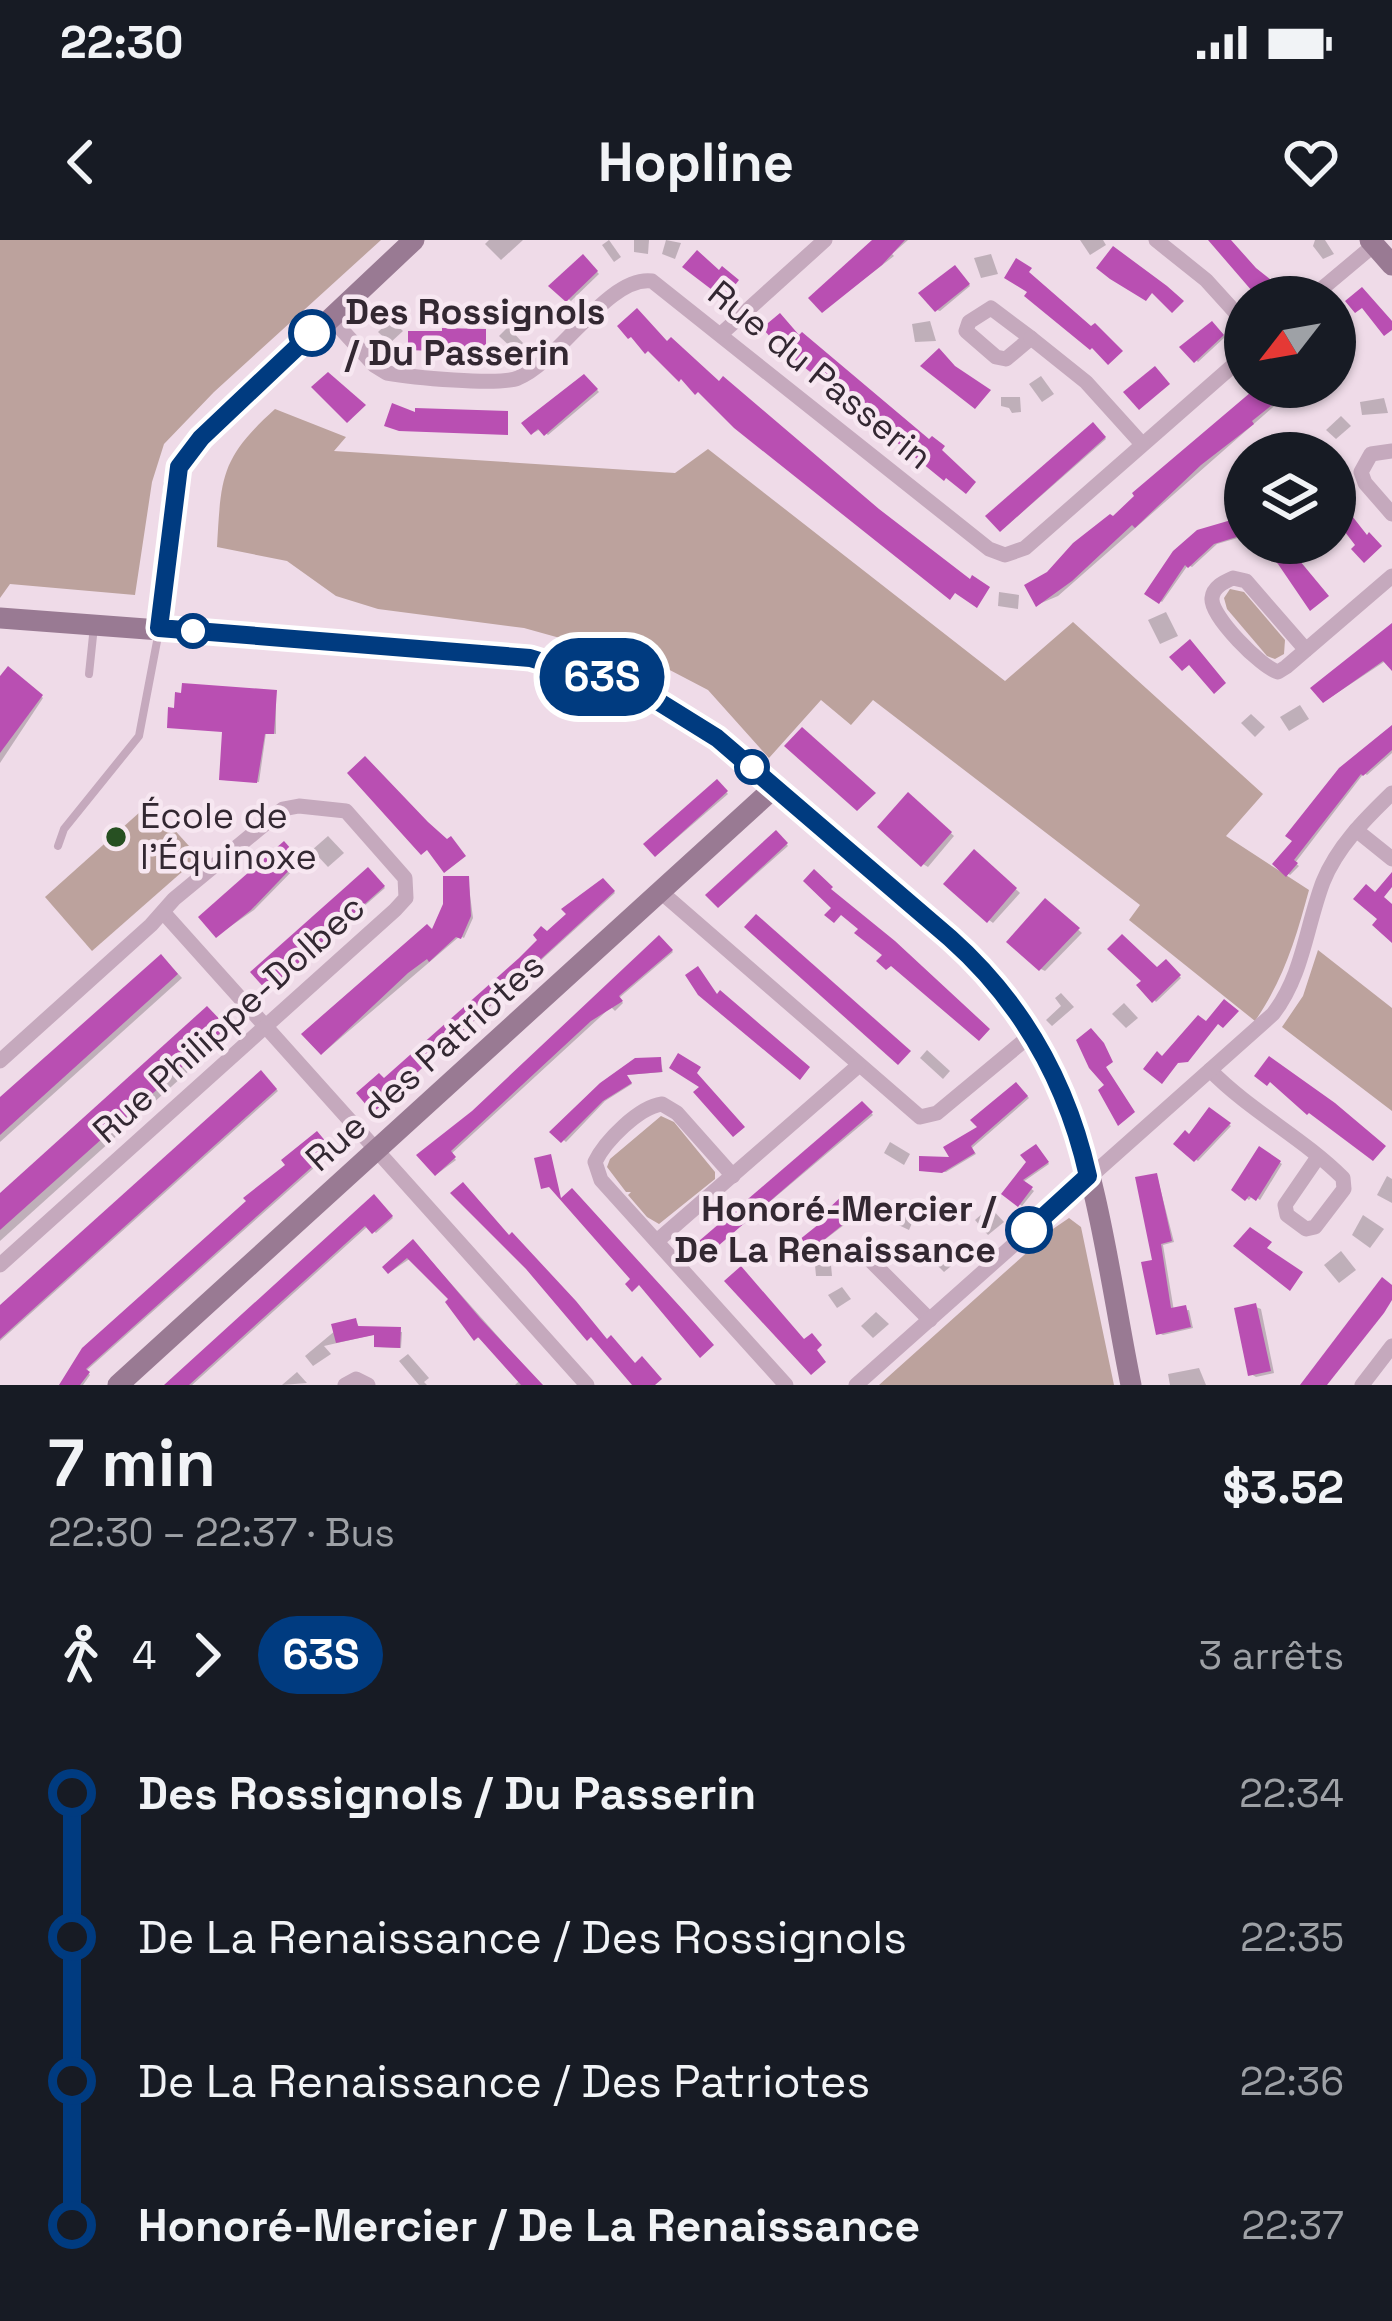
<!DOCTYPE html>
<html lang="fr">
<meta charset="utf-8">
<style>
:root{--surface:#171b24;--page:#242831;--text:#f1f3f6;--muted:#9ea1a6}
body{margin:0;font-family:"Space Grotesk",sans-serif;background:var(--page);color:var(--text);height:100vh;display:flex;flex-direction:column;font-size:45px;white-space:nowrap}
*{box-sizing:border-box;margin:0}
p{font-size:39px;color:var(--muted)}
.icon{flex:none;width:66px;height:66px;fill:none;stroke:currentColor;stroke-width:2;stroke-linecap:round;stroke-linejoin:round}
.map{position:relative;height:1145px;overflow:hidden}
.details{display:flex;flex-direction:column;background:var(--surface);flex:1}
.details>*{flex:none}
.badge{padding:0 24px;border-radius:39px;font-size:42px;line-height:78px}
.needle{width:78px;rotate:239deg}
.tools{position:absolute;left:1224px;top:36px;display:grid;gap:24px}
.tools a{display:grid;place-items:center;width:132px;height:132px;border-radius:50%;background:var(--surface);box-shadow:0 3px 9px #0004;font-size:60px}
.map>.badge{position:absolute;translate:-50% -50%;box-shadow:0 0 0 6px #fff}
.legs{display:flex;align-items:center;gap:18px;height:132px;padding:0 48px;font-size:39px}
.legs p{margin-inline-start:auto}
.head{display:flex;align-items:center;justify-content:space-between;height:204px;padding:0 48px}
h1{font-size:66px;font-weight:800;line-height:90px}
ul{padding:0 48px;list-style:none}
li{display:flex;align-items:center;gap:42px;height:144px;font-size:45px}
li i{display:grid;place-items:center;width:18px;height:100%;margin:0 15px;background:currentColor}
li i::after{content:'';width:30px;height:30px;margin:-15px;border:9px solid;border-radius:50%;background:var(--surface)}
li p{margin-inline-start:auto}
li:first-child i{background:linear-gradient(#0000 50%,currentColor 0)}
li:last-child i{background:linear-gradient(currentColor 50%,#0000 0)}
.status{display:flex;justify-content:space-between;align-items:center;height:84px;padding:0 60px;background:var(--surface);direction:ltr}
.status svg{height:33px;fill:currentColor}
header{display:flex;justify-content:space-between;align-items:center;height:156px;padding:0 48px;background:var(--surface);font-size:54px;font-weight:800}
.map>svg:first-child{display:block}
.green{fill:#bca29d}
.shadow{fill:#0003}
.building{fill:#b94fb2}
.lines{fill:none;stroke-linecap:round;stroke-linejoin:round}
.lane{stroke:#c5a9bd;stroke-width:8}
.street{stroke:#c5a9bd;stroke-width:15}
.secondary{stroke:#997a93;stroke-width:21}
.line-1-casing{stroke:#fff;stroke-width:27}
.line-1{stroke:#003b80;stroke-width:18}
.stop-1-dot{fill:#fff;stroke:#003b80;stroke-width:6}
.poi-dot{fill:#275022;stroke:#f7e7f1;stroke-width:4.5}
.labels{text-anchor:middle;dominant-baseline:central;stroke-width:9;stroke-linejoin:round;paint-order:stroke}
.stop-label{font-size:36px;font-weight:bold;fill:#332832;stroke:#f7e7f1;text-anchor:start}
.street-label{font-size:36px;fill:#332832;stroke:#f7e7f1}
.poi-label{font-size:36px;fill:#332832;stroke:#f7e7f1;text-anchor:start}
</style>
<div class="status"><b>22:30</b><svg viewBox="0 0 49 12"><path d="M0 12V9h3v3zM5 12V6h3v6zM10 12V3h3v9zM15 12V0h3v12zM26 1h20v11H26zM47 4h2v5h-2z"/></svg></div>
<header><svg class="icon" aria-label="back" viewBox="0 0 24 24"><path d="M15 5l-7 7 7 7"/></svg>Hopline<svg class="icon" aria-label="heart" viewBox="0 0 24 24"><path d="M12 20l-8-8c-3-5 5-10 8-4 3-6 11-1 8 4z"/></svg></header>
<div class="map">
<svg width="1392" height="1145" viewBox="0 0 1392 1145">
<rect width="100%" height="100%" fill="#efdbe8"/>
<!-- green -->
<g class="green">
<path d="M0 0H381L214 152 164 204 152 242 135 355 10 344 0 358Z"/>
<path d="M275 169 346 197 334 211 675 233 708 209 1005 441 1073 382 1263 554 1226 596 1309 650C1296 698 1284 739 1255 781L1129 680 1140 665 873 460 851 485 821 460 769 518 708 450 664 427 524 388 378 369 336 356 287 321 217 307C221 236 221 218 275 169Z"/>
<path d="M1230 349 1244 352 1285 400 1284 414 1275 419 1267 416 1227 369 1224 358Z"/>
<path d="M150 563 199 617 92 711 45 657Z"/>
<path d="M1318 710 1392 768V871L1282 787 1303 756Z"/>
<path d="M661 876 674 882 715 932V939L659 984 647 977 628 955 631 952H626L607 927 610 919Z"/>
<path d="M1069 978 1081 987 1114 1145H879L1043 998 1047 1000 1052 995 1050 991Z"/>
</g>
<!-- shadow -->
<g class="shadow">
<path d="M489 0H523L501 20 485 4Z"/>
<path d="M609 0 621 17 614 22 602 5Z"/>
<path d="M634 0H649L648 14 634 12Z"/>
<path d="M666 0 681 3 675 19 662 14Z"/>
<path d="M878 0H908L892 14 894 16 824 70Z"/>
<path d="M1080 0H1103L1106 5 1090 15Z"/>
<path d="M1315 0H1325L1334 14 1323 19 1313 6Z"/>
<path d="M991 14 998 34 981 38 974 18Z"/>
<path d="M585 19 599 34 571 61 552 46Z"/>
<path d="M958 30 970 46 940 71 937 70Z"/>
<path d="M391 80 403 91 390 103 378 92Z"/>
<path d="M930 81 936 101 915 102 912 84Z"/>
<path d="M1215 86 1225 97 1198 122 1183 107Z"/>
<path d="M508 87 523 103 515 111 499 96Z"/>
<path d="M1335 91 1347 105 1335 114Z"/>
<path d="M1041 136 1054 154 1042 162 1029 144Z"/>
<path d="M587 139 599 152 548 195 541 189 533 193Z"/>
<path d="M1260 147H1303L1284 163 1280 161 1058 356 1039 364 1049 334Z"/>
<path d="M1001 157H1020L1021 172 1012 173 1009 168 1001 166Z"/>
<path d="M1384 158 1388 173 1362 175 1360 162Z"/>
<path d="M1341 176 1351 186 1336 199 1326 190Z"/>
<path d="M1096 187 1106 199 1002 290Z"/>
<path d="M1304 204 1322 212 1324 213H1300Z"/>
<path d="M1236 282 1241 297 1217 304 1192 327 1188 325 1162 362 1148 353Z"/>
<path d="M999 352 1019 355 1018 369 998 366Z"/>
<path d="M1166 372 1178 396 1160 404 1148 380Z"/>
<path d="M1392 387V424L1387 420 1325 461Z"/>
<path d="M9 429 43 458 0 523V441Z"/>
<path d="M276 453V494L266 493 259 542 224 540 226 491Z"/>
<path d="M1300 465 1309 479 1289 491 1280 477Z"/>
<path d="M1251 474 1265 487 1255 497 1241 483Z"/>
<path d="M1392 487V513L1367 535 1364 533 1295 623 1299 626 1290 635 1276 624Z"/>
<path d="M719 544 728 554 657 615Z"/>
<path d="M913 559 954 596 928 627 923 624Z"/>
<path d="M779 595 788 606 720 666Z"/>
<path d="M328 596 344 613 328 627 312 610Z"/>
<path d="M286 606 301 622 254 670 218 695Z"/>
<path d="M979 615 1020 653 993 683 989 680Z"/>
<path d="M371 632 385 648 269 749Z"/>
<path d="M468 639 473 678 464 698 460 696 323 813 433 693Z"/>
<path d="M606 643 615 653 375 871 385 841Z"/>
<path d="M1050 665 1082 693 1045 731 1041 729Z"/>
<path d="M662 700 673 712 619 758 623 763 615 771 611 767 451 914 456 920 437 934 474 873Z"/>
<path d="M166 721 182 738 0 902V861Z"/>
<path d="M1169 724 1181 738 1156 762 1141 745Z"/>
<path d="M1061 753 1074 767 1052 786 1046 780 1061 766 1055 758Z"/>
<path d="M1124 763 1138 778 1126 788 1112 774Z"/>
<path d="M208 769 232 792 0 1001V956Z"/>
<path d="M927 810 950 831 943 839 920 818Z"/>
<path d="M660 820 663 832 626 835 632 844 605 861 566 902 554 892 602 846Z"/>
<path d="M263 835 278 851 0 1101V1068Z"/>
<path d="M1019 847 1029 858 972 908 976 914 946 932 924 931 955 920Z"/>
<path d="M865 866 873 875 705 1016Z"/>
<path d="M1210 871 1231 886 1198 921 1177 904 1190 897Z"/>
<path d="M320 896 333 911 86 1131 90 1135 83 1145H62Z"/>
<path d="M890 902 910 914 904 925 884 913Z"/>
<path d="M1039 909 1049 924 1023 942 1034 951 1022 966 1005 954Z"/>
<path d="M1260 910 1282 924 1260 960 1253 955 1249 960 1235 949Z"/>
<path d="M1157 936 1174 1002 1163 1005 1174 1071 1189 1070 1193 1088 1163 1095 1159 1093 1156 1023Z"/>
<path d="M1387 936 1392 939V963L1377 955Z"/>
<path d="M848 958 855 966 850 971 856 976 811 1010Z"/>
<path d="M376 959 393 978 376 993 368 986 192 1145H169Z"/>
<path d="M895 964 916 974 909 990 888 980Z"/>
<path d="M990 967 1004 982 988 995 975 980Z"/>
<path d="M1363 975 1384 989 1370 1008 1352 995Z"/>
<path d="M416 1004 541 1145H515L520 1140 481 1097 475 1099 453 1059 411 1018 390 1032Z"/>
<path d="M943 1009 956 1022 944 1032 931 1019Z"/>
<path d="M1341 1011 1356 1030 1339 1043 1324 1025Z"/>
<path d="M815 1025H831L832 1036H816Z"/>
<path d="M842 1047 851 1059 837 1068 828 1055Z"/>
<path d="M1256 1067 1261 1069 1274 1133 1256 1137 1251 1134Z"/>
<path d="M876 1072 889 1084 873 1098 861 1086Z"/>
<path d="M356 1081 360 1089 402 1092 401 1108 379 1107 377 1094 324 1106 331 1114 313 1126 305 1116 336 1090Z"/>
<path d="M408 1114 429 1138 424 1142 427 1145H419L399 1121Z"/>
<path d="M1199 1128 1206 1145H1170L1168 1134Z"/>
<path d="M297 1132 307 1143 282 1145Z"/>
</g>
<!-- building -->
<g class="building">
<path d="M872 0H905L882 25 822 73 808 58Z"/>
<path d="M1208 0H1231L1256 28 1286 52 1281 57H1262L1254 48 1252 51Z"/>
<path d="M1113 6 1167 46 1184 61 1172 73 1152 53 1146 61 1110 39 1096 28Z"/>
<path d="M697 10 719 30 722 26 739 40 724 59 682 27Z"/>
<path d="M583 14 598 31 566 62 548 46Z"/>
<path d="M1016 18 1032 28 1029 32 1091 86 1095 83 1123 111 1108 125 1092 108 1090 110 1024 56 1027 52 1004 38Z"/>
<path d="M955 25 970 44 935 72 918 53Z"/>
<path d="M1362 47 1392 81V90L1384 96 1362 68 1355 73 1345 61Z"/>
<path d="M637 68 667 101 671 97 719 141 723 136 879 269 970 339 972 335 990 347 977 368 955 353 950 360 734 188 698 152 695 155 681 139 679 142 648 111 645 114 631 97 628 99 617 86Z"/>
<path d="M780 73 799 95 802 92 929 199 932 196 945 206 942 210 976 242 966 254 946 238 944 241 793 118 778 100 775 102 762 88Z"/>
<path d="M1212 81 1224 95 1194 123 1179 107Z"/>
<path d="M442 88 486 89V113L408 110V91H442Z"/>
<path d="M939 108 955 126 991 150 975 169 920 126Z"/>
<path d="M1155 126 1170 144 1139 170 1123 152Z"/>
<path d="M328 132 366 165 347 183 311 147Z"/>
<path d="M584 134 598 149 544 196 538 189 531 195 521 183Z"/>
<path d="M1257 147H1288L1293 153 1279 164 1277 161 1252 181 1254 184 1201 225 1135 288 1132 285 1072 341 1036 367 1024 345 1047 332 1073 303 1110 274 1113 276 1134 256 1132 253Z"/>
<path d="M392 163 415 172V168L508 171V195L399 191 384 186Z"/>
<path d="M1093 182 1106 197 1000 292 985 276Z"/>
<path d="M1345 267 1367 295 1369 292 1382 306 1364 323 1351 309 1355 305 1335 279Z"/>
<path d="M1238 278 1243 295 1214 304 1188 328 1185 325 1159 364 1144 354 1173 311 1197 290Z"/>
<path d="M1256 303H1285L1329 356 1310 371 1278 324Z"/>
<path d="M1392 383V431L1383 421 1323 463 1310 448Z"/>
<path d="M1190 399 1226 443 1214 454 1189 425 1182 431 1169 417Z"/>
<path d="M8 426 43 455 0 513V436Z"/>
<path d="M182 443 277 450 274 494H265L257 543 219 540 222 492 167 488 168 467 174 468 175 452 181 453Z"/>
<path d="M1392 485V510L1363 536 1361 534 1294 620 1298 623 1286 637 1272 624 1292 601 1285 596 1339 528Z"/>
<path d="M802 487 876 553 857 571 784 506Z"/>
<path d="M365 516 428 582 447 599 451 596 466 616 444 633 427 610 421 615 347 533Z"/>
<path d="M717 539 728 551 655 617 643 604Z"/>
<path d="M908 552 952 592 921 627 877 587Z"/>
<path d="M776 590 788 603 718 668 705 655Z"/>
<path d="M284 601 300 619 251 670 216 698 198 677Z"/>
<path d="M974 609 1017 648 987 683 943 644Z"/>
<path d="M368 627 385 646 267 751 250 732Z"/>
<path d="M814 629 833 647 831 649 895 701 990 789 979 801 891 726 886 730 876 721 882 715 854 693 858 689 841 675 834 683 824 675 831 668 803 641Z"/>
<path d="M1392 632V647L1384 657 1392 664V703L1372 685 1377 679 1353 659 1366 644 1375 652Z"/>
<path d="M443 636H469L471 676 461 699 456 697 429 722 427 719 408 733 321 815 301 794 427 684 432 689 443 664Z"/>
<path d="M603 638 615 651 373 873 356 853 379 833 384 838 519 718 537 700 533 695 541 686 547 691 566 674 561 669Z"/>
<path d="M1045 658 1080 688 1039 731 1006 702Z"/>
<path d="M756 674 911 811 898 825 744 687Z"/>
<path d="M1122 694 1157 727 1166 719 1181 735 1152 763 1136 745 1141 741 1107 709Z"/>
<path d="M659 695 673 710 619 756 623 761 591 781 451 911 456 917 435 936 416 915 472 871Z"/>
<path d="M161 714 178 734 0 895V857Z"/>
<path d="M698 726 717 754 720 750 810 827 800 840 698 755 685 735Z"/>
<path d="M1224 759 1239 771 1223 788 1218 784 1188 822 1178 823 1162 844 1143 829 1157 811 1162 816 1198 775 1206 781Z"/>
<path d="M207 766 227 787 0 990V953Z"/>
<path d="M1091 788 1104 803 1113 822 1106 827 1135 872 1118 886 1098 850 1104 845 1089 828 1076 800Z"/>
<path d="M678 813 701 827 697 833 745 887 733 897 693 852 699 847 669 828Z"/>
<path d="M1269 816 1335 863 1386 906 1373 921 1309 873 1307 875 1270 842 1267 846 1254 836Z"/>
<path d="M661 817 662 832 627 835 632 843 603 861 561 903 549 892 600 843 635 818Z"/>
<path d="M261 830 277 849 0 1099V1065Z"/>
<path d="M1016 842 1028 856 971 906 975 913 942 933 919 931V916L949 917 943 907 977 887 970 880Z"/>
<path d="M862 861 873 872 703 1019 692 1007Z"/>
<path d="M1209 867 1231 883 1194 922 1173 904 1185 890 1189 894Z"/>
<path d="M317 891 332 909 86 1129 90 1132 80 1145H59L82 1108 246 961 243 958 285 925 281 920Z"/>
<path d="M1036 904 1049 922 1023 940 1033 947 1018 967 1001 954 1026 922 1020 915Z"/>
<path d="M1259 906 1281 921 1256 961 1249 956 1245 961 1231 950Z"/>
<path d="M551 914 561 958 572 948 684 1071 714 1105 700 1118 639 1045 632 1052 625 1044 630 1039 549 947 541 949 534 918Z"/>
<path d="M1157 933 1172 1001 1161 1004 1171 1068 1186 1065 1191 1087 1156 1095 1141 1022 1152 1020 1135 937Z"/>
<path d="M463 942 509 995 512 992 576 1061 607 1099 611 1095 635 1123 642 1116 662 1139 655 1145H632L591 1097 587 1101 526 1029 450 953Z"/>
<path d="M845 953 855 963 850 968 856 974 809 1012 799 1000 829 976 825 972Z"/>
<path d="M374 954 393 976 372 994 365 986 189 1145H164Z"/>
<path d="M1250 987 1272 1002 1267 1008 1303 1032 1290 1051 1233 1006Z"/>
<path d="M413 999 480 1078 543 1145H521L478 1097 474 1101 445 1062 448 1059 407 1018 388 1034 382 1027Z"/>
<path d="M741 1026 804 1099 812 1093 822 1105 817 1110 826 1122 811 1135 724 1041Z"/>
<path d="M1382 1037 1392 1045V1060L1384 1073 1327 1145H1300Z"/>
<path d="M1256 1063 1271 1131 1248 1136 1234 1068Z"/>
<path d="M356 1078 358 1086 401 1087 400 1108 374 1107V1095L336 1103 331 1084Z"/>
</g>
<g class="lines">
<!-- lane -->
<g class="lane">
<path d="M89 434 94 386"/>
<path d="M58 606 64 589 139 496 158 396"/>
</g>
<!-- street -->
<g class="street">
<path d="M1156 0 1206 40 1245 83"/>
<path d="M1312 57 1374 5"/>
<path d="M991 68 1031 98 1006 119 996 117 966 91 969 82Z"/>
<path d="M330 77 374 125 387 133C409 137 499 146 518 138 559 122 608 35 652 41L989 309 1005 315 1025 308 1245 115"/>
<path d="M721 94 825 0"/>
<path d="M1031 98 1086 142 1142 204"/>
<path d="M1392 211 1371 214 1361 232 1365 243 1392 274"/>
<path d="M1306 410 1246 341 1233 338C1224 342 1213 347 1212 358 1210 376 1262 428 1278 432L1286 427 1392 336"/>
<path d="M1356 590 1392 619"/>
<path d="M661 652 920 877 937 873 1032 794"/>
<path d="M163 672 587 1145"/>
<path d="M0 821 151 685 174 659 283 569 299 566 346 571 405 638 406 658 395 670 0 1025"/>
<path d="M1210 830C1250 871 1303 898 1343 938L1344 949 1315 987 1306 989 1287 975 1285 965 1318 917"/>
<path d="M733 936 677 873 662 864C639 867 605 901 595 922L601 940 786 1145"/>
<path d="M657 1001 858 826"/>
<path d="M870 1020 930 1080"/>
<path d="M345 1145 356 1139 368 1145"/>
<path d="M856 1145 1273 774C1303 735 1306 687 1323 642 1337 607 1365 579 1392 553"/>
<path d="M1362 1145 1392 1106"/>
</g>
<!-- secondary -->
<g class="secondary">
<path d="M1370 0 1392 25"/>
<path d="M0 378 530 418C600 433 658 456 717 498 770 543 823 588 876 634 951 698 1025 759 1063 853 1099 939 1112 1052 1131 1145"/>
<path d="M159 388 174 245 188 213 414 0"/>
<path d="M118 1145 775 547"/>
</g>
</g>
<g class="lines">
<!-- line-1 casing -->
<g class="line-1-casing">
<path id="line-1" d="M312 93 201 198 179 227 159 388 530 418 643 452 717 498 950 698C1023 763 1067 842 1088 936L1029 990"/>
</g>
<!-- line-1 -->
<use href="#line-1" class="line-1"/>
</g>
<!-- markers -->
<g class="stop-1-dot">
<circle cx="312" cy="93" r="21"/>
<circle cx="193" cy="391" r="15"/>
<circle cx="752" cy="527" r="15"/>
<circle cx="1029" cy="990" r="21"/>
</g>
<circle class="poi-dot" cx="116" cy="597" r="12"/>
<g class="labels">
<!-- stop labels -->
<g class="stop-label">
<text x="345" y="72">Des Rossignols<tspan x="345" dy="41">/ Du Passerin</tspan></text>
<text x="996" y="969" text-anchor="end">Honoré-Mercier /<tspan x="996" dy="41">De La Renaissance</tspan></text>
</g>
<!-- street labels -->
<g class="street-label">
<text transform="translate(820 135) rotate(39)">Rue du Passerin</text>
<text transform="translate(229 779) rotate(-42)">Rue Philippe-Dolbec</text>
<text transform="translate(425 822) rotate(-42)">Rue des Patriotes</text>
</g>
<!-- poi labels -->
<g class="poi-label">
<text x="140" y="576">École de<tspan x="140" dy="41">l'Équinoxe</tspan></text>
</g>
</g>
</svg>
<div class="tools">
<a><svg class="needle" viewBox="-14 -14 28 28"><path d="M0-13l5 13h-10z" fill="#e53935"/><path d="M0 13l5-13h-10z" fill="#9ea1a6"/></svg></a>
<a><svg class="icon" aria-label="layers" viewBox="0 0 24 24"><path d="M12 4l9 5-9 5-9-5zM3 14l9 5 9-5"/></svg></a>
</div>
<b class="badge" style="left:602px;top:437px;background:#003b80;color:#fff">63S</b>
</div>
<section class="details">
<div class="head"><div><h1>7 min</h1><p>22:30 – 22:37 · Bus</p></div><b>$3.52</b></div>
<div class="legs"><svg class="icon" aria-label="walk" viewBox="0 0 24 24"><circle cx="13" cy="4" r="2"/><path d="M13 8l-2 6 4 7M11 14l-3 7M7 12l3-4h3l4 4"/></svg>4<svg class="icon" aria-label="forward" viewBox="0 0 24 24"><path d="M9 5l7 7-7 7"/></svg><b class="badge" style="background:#003b80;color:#fff">63S</b><p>3 arrêts</p></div>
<ul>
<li><i style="color:#003b80"></i><b>Des Rossignols / Du Passerin</b><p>22:34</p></li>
<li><i style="color:#003b80"></i><span>De La Renaissance / Des Rossignols</span><p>22:35</p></li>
<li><i style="color:#003b80"></i><span>De La Renaissance / Des Patriotes</span><p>22:36</p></li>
<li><i style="color:#003b80"></i><b>Honoré-Mercier / De La Renaissance</b><p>22:37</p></li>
</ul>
</section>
